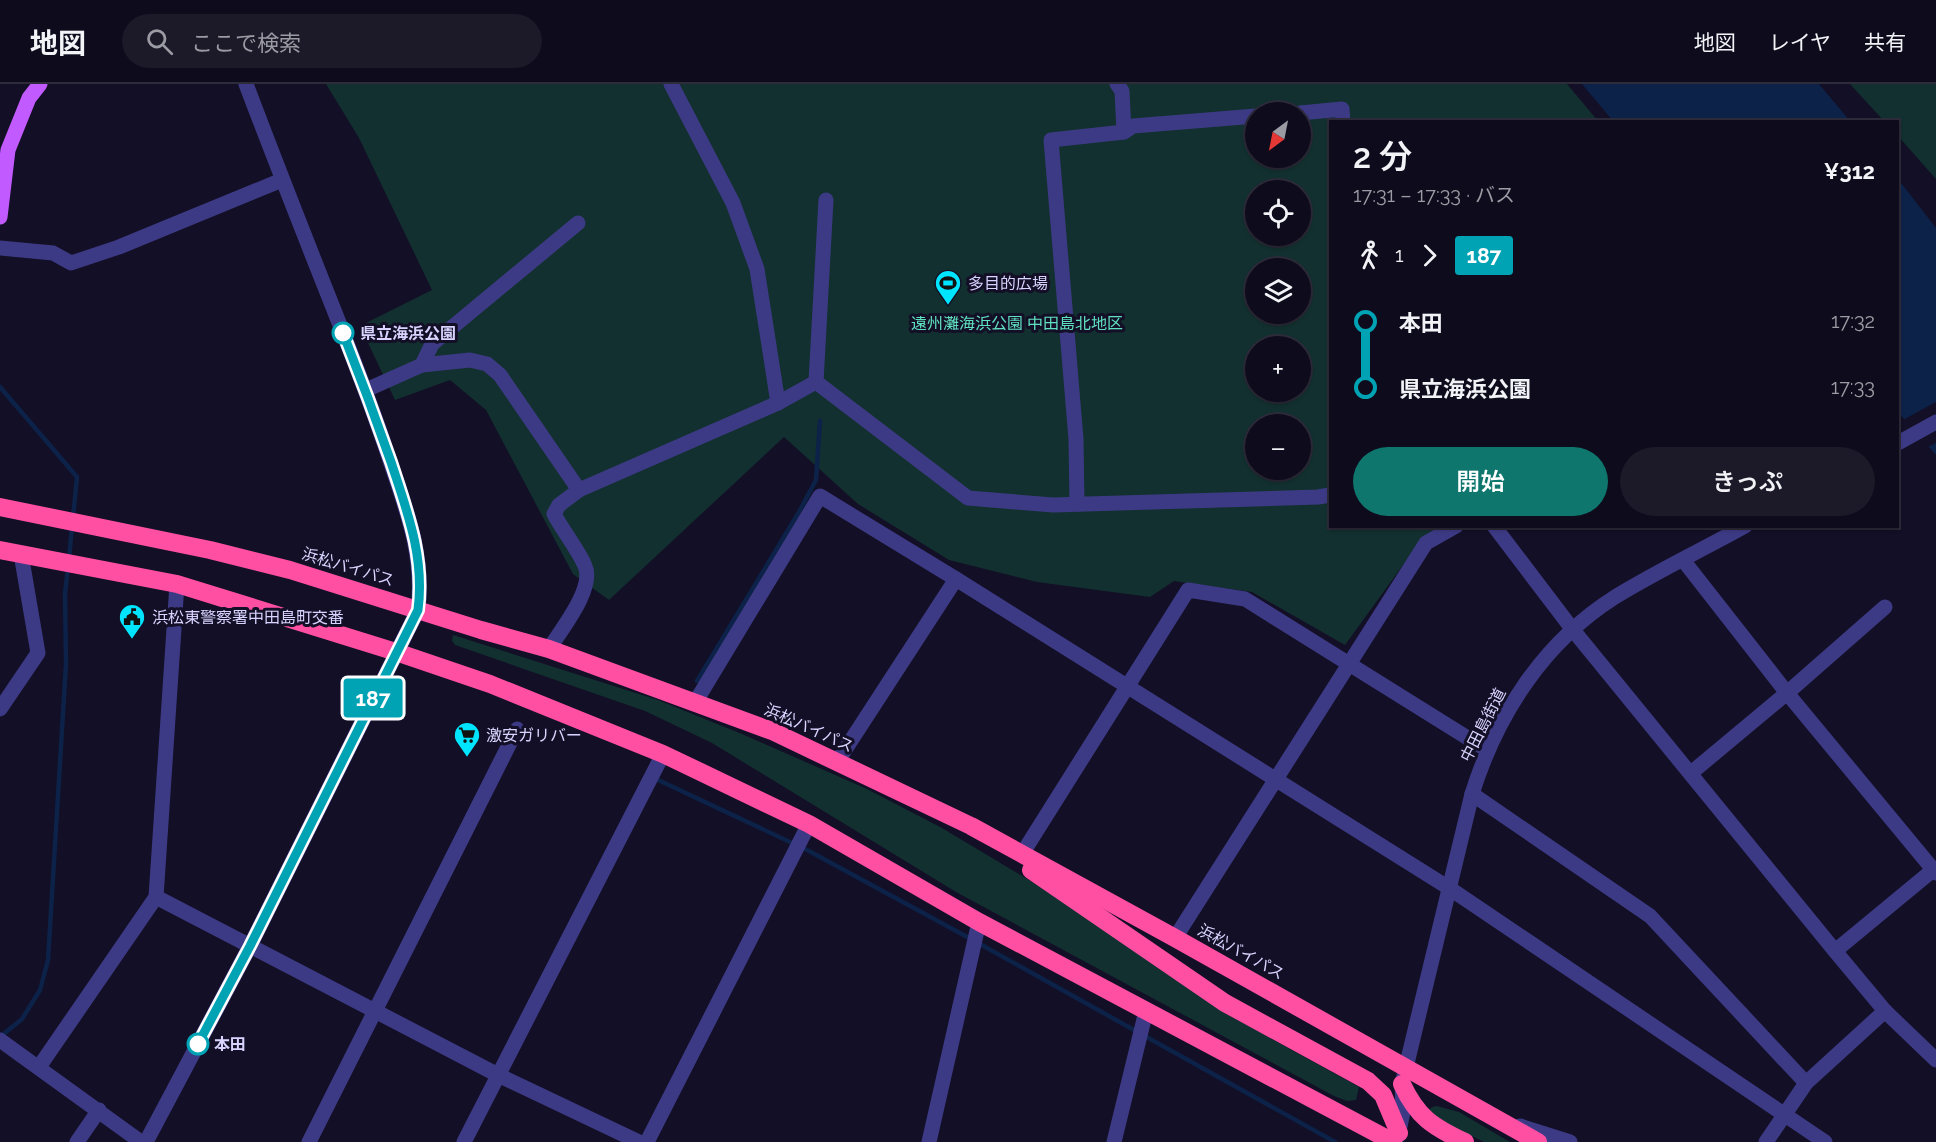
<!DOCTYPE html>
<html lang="ja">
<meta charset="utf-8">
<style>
:root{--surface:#0e0b1c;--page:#1c1929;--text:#f1f3f6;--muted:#9b9ba3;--line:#2e2b3b;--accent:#0f766e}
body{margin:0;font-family:Raleway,"Noto Sans JP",sans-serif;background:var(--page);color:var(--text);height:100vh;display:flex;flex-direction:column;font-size:22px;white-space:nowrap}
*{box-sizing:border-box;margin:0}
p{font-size:20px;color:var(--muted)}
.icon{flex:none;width:33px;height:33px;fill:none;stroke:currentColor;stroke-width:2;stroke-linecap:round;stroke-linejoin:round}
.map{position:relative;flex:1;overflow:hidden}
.details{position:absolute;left:1329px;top:36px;width:570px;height:408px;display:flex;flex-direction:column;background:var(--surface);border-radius:0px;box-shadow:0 2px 4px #0004,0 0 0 2px var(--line)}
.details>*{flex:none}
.badge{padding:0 12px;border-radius:4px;font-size:21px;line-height:39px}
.needle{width:39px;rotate:212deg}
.controls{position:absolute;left:1245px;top:18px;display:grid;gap:12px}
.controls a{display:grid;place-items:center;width:66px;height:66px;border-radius:50%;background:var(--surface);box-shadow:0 2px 4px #0004,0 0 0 2px var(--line);font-size:30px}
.map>.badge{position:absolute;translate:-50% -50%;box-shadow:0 0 0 3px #fff}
.legs{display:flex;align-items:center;gap:9px;height:66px;padding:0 24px;font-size:20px}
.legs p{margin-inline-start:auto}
.overview{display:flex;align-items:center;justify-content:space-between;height:102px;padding:0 24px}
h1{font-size:33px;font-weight:600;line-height:45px}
.cta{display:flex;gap:12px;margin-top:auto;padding:12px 24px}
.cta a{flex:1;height:69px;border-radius:36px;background:var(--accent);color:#fff;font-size:24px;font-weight:600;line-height:69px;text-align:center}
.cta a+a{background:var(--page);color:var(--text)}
ul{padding:0 24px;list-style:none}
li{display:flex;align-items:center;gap:21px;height:66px;font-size:22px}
li i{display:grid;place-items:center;width:9px;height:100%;margin:0 8px;background:currentColor}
li i::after{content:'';width:15px;height:15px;margin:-8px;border:4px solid;border-radius:50%;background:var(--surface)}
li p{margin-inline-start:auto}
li:first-child i{background:linear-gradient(#0000 50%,currentColor 0)}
li:last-child i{background:linear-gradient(currentColor 50%,#0000 0)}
header{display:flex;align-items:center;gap:36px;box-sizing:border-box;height:84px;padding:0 30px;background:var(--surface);border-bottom:2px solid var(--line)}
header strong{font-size:28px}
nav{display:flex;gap:33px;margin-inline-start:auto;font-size:21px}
.search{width:420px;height:54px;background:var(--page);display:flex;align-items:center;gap:15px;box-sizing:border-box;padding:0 21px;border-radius:33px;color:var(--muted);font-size:22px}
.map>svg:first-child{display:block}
.green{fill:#12302f;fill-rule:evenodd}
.water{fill:#0c2248}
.pier{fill:#130f26}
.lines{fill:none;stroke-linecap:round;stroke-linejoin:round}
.stream{stroke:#0c2248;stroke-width:4.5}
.minor{stroke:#3d3a85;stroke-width:15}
.major{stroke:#c25bff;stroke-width:15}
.highway{stroke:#ff4fa3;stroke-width:18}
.line-1-casing{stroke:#fff;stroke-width:14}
.line-1{stroke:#00a3b4;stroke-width:9}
.stop-1-dot{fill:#fff;stroke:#00a3b4;stroke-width:3}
.labels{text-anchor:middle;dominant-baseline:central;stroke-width:6;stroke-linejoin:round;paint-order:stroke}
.poi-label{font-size:16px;fill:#d9d4ff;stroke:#130f26;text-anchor:start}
.park-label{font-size:16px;fill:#5fe0c0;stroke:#130f26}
.stop-label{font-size:16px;font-weight:bold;fill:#d9d4ff;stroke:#130f26;text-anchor:start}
.street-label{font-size:16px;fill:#d9d4ff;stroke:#130f26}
</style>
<header>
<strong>地図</strong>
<div class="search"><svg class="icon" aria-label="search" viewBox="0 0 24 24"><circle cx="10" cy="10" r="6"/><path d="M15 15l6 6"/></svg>ここで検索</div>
<nav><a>地図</a><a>レイヤ</a><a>共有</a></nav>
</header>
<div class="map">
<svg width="1936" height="1058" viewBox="0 0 1936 1058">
<rect width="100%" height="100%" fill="#130f26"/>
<!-- green -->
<g class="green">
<path d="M326 0H1567L1598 37 1330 38V442L1445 443 1422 455 1345 561 1252 508 1174 497 1150 513 1037 498 949 476 858 420 784 353 609 516 573 490 486 326 450 296 395 316 360 242 432 206 359 54ZM1256 28H1300V74H1256ZM1256 106H1300V152H1256ZM1256 184H1300V230H1256ZM1256 262H1300V308H1256ZM1256 340H1300V386H1256Z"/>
<path d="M1850 0H1936V95L1898 52V38L1884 37Z"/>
<path d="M453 551 658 616 742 650 867 705 942 744 1091 833 1221 927 1359 1003 1356 1016 1347 1017 1334 1012 956 808 712 659 645 627 455 561 452 557Z"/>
<path d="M1437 1022 1459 1028 1510 1058H1484L1437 1035 1428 1027 1432 1023Z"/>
</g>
<!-- water -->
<g class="water">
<path d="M1582 0H1819L1850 37H1613Z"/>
<path d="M1898 95 1936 144V371L1898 328Z"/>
</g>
<!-- pier -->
<path class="pier" d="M1936 318V359L1926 364 1901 337Z"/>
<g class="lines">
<!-- stream -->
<g class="stream">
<path d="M0 303 77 393 73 434"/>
<path d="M69 475 72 442"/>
<path d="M697 597 799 428 816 396 820 337"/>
<path d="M656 695 809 767 971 855"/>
<path d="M978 859 1335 1058"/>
<path d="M0 953 22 935 40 906 48 876 66 580 65 509 68 484"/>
</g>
<!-- minor -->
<g class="minor">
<path d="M671 0 733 119 757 185 778 319"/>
<path d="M1117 0 1122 7 1124 48"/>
<path d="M1300 29 1342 25 1343 38"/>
<path d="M0 164 53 169 71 179 119 163 282 96"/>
<path d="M422 281 432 260 578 139"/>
<path d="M816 298 968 414 1053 421 1318 413 1330 411"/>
<path d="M816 298 826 116"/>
<path d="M366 306 422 281 470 276 487 280 500 291 579 406"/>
<path d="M1898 359 1936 338"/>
<path d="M1077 420 1076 355 1051 56 1124 48 1133 42 1256 32"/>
<path d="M1494 442 1573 546 1835 867 1885 927 1936 976"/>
<path d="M1683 476 1787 609 1936 789"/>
<path d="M549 565C561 546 595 504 585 482 579 467 563 447 554 430L559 421 579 406 778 319 816 298"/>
<path d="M696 617 820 412 956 495 1449 804 1825 1058"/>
<path d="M0 625 38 569 21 470"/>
<path d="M837 678 956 495"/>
<path d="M1691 689 1787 609 1885 523"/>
<path d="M1472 710 1650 832 1806 999"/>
<path d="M1022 770 1188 506 1245 515 1487 666"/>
<path d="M156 813 498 991 639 1058"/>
<path d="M1175 854 1426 459 1456 442"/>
<path d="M1835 867 1933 786"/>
<path d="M0 956 141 1058"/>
<path d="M39 983 156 813 177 500"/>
<path d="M1520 1042 1570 1058"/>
<path d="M1398 1052 1403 1028 1402 1000 1472 710C1497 630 1544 558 1615 513 1657 487 1702 466 1745 442"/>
<path d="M77 1058 99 1026"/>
<path d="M146 1058 250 862 418 526C425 471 405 422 388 371 371 320 352 271 332 221 303 148 274 74 246 0"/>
<path d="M309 1058 517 645"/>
<path d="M464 1058 663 670"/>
<path d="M647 1058 809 740"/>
<path d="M929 1058 979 838"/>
<path d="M1114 1058 1146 927"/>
<path d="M1766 1058 1806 999 1885 927"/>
</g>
<!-- major -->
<path class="major" d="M0 133 8 66 29 14 40 0"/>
<!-- highway -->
<g class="highway">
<path d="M0 423 210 466 290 486 481 546 549 565 772 647 971 742 1175 854 1538 1058"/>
<path d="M0 466 177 500 396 568 490 600 663 670 809 740 979 838 1393 1058"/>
<path d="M1031 786 1225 919 1368 997 1383 1011 1399 1049"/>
<path d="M1402 1000C1417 1033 1433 1043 1465 1058"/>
</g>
</g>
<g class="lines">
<!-- line-1 casing -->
<g class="line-1-casing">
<path id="line-1" d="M198 960 250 862 418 526C425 473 407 427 391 378 376 335 360 292 343 249"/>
</g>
<!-- line-1 -->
<use href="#line-1" class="line-1"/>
</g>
<!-- icons -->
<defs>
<g id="stadium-pin" transform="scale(1.35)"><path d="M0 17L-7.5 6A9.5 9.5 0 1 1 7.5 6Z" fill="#00e5ff" stroke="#130f26"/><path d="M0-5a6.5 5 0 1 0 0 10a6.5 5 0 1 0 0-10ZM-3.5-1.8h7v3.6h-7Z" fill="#111"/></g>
<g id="civic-pin" transform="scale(1.35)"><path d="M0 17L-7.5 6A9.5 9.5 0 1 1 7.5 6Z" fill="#00e5ff" stroke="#130f26"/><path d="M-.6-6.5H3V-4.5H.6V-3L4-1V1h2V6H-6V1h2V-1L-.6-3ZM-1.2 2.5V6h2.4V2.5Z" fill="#111"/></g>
<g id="supermarket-pin" transform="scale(1.35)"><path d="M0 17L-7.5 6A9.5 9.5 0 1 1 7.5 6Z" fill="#00e5ff" stroke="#130f26"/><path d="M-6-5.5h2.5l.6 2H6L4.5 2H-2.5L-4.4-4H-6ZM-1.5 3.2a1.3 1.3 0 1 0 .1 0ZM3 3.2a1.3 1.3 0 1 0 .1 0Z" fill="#111"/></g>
</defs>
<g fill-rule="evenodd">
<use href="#stadium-pin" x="948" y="199"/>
<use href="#civic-pin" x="132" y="533"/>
<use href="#supermarket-pin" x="467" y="651"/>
</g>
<!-- markers -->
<g class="stop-1-dot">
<circle cx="343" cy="249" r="10"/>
<circle cx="198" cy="960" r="10"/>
</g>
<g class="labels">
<!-- poi labels -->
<g class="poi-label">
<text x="968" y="199">多目的広場</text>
<text x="152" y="533">浜松東警察署中田島町交番</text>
<text x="486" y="651">激安ガリバー</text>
</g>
<!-- park labels -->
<g class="park-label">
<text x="1017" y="239">遠州灘海浜公園 中田島北地区</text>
</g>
<!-- stop labels -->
<g class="stop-label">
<text x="360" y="249">県立海浜公園</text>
<text x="214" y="960">本田</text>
</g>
<!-- street labels -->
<g class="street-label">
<text transform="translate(348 483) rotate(17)">浜松バイパス</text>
<text transform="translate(1483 641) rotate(-63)">中田島街道</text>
<text transform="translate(809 644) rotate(24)">浜松バイパス</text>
<text transform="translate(1241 868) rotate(29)">浜松バイパス</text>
</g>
</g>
</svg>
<div class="controls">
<a><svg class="needle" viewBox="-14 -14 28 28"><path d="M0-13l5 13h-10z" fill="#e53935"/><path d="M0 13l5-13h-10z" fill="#9b9ba3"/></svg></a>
<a><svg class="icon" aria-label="locate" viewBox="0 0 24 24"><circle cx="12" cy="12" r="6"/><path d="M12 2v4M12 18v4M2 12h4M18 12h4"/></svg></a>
<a><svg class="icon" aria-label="layers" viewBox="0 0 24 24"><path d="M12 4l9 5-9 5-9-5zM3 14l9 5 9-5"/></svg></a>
<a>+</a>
<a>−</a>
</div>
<b class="badge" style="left:373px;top:614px;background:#00a3b4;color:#fff">187</b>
<section class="details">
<div class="overview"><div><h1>2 分</h1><p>17:31 – 17:33 · バス</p></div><b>¥312</b></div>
<div class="legs"><svg class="icon" aria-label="walk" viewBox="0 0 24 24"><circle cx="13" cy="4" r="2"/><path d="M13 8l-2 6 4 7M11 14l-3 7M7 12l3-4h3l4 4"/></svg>1<svg class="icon" aria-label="forward" viewBox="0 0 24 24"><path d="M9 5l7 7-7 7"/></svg><b class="badge" style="background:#00a3b4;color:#fff">187</b></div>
<ul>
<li><i style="color:#00a3b4"></i><b>本田</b><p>17:32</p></li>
<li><i style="color:#00a3b4"></i><b>県立海浜公園</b><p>17:33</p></li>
</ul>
<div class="cta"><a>開始</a><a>きっぷ</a></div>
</section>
</div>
